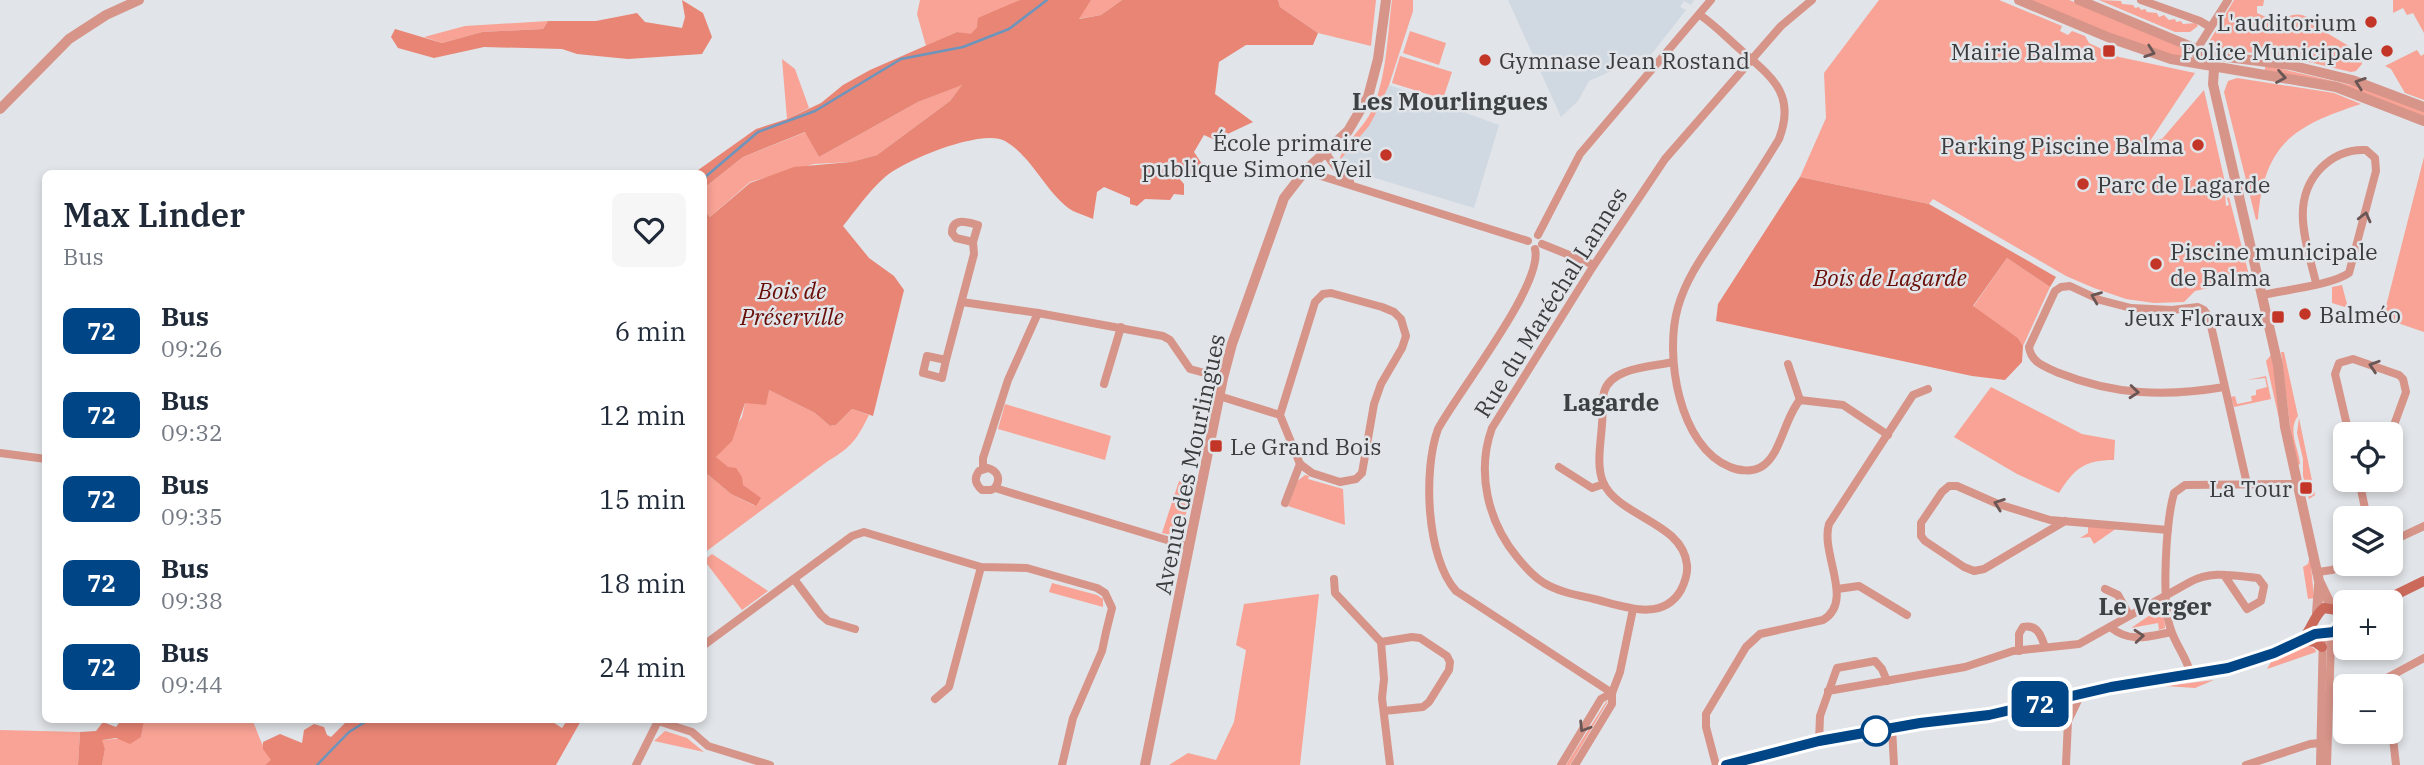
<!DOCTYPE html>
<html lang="fr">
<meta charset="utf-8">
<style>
:root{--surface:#fff;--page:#f6f6f7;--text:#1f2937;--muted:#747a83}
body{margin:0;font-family:"IBM Plex Serif",serif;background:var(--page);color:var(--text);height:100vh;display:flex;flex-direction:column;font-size:26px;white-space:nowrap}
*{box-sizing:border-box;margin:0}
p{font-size:23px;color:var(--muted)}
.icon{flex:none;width:38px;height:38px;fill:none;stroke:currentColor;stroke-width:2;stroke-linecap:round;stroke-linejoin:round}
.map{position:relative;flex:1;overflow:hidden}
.sheet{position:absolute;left:42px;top:170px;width:665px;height:553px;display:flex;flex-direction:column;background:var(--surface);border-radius:10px;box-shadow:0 4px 10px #0003}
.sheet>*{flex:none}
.badge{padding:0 14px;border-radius:10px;font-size:24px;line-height:46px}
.tools{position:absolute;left:2333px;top:422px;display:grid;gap:14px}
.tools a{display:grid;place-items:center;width:70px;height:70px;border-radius:10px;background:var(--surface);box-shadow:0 4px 10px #0003;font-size:35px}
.map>.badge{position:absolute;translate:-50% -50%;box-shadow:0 0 0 4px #fff}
.round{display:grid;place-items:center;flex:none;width:74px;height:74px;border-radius:10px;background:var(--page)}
.summary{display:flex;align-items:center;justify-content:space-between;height:119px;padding:0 21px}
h1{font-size:33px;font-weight:600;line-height:52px}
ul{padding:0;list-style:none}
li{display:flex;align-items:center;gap:21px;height:84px;padding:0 21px}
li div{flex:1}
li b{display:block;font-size:26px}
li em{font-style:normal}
li .badge{min-width:77px;font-weight:700;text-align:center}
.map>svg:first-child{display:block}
.built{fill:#d0d9e2}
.green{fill:#f8a395}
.forest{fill:#e88575}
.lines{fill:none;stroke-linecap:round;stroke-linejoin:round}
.stream{stroke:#6d95bc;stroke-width:2.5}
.minor{stroke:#d79489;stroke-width:8}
.tertiary{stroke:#d79489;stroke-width:10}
.secondary{stroke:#cb6a5b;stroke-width:10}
.oneway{stroke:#6a5654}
.line-casing{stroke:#fff;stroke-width:16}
.line{stroke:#004687;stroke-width:10}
.poi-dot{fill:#c33627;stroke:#e1e4e8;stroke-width:2.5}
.stop-dot{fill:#fff;stroke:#004687;stroke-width:3.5}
.labels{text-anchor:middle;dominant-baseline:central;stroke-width:5;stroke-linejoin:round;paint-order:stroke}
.poi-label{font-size:23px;fill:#3b3c3d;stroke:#e1e4e8;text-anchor:end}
.park-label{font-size:23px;font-style:italic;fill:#680e06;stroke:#e1e4e8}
.street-label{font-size:23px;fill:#3b3c3d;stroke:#e1e4e8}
.neighbourhood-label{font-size:24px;font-weight:bold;fill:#3e4143;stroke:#e1e4e8}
</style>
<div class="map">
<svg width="2424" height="765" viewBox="0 0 2424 765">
<rect width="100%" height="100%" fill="#e1e4e8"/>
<!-- built -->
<g class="built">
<path d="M1508 0H1694L1691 5 1684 1 1680 7 1686 10 1643 65 1631 71 1627 64 1589 81 1578 101 1561 117Z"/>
<path d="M1389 85 1455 108 1457 103 1468 107 1466 113 1499 125 1474 208 1362 174 1342 165 1340 160 1369 126Z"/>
</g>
<!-- green -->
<g class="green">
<path d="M920 0H1020L977 27 971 35 957 32 926 46 917 14Z"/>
<path d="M1091 0H1122L1101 15 1077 19Z"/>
<path d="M1278 0H1376L1371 46 1318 33 1280 7Z"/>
<path d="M1392 0H1413V11L1389 85 1377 111 1369 126 1340 160C1340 149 1363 127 1370 114 1387 80 1387 37 1392 0Z"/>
<path d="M1879 0H1999L2062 26 2060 31 2068 35 2072 31 2085 36 2089 43 2119 57 2195 73 2150 141 2162 139 2204 90 2224 178 2226 206 2229 205 2227 198 2229 197 2250 279 2195 291 2184 302 2154 303 2126 299 2094 288 2066 276 1933 199 1929 204 1800 177 1826 118 1824 73Z"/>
<path d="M2028 0H2069L2077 3 2170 41 2187 52 2186 58 2156 52Z"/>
<path d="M2099 0 2121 1 2122 4 2133 5 2135 8 2139 7 2141 10 2145 9 2147 12 2157 13 2159 17 2164 15 2169 20 2175 19 2176 22 2181 21 2183 24 2196 23 2198 26 2190 32H2175Z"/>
<path d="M2234 0H2264L2263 6H2257V13L2277 22C2291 15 2297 11 2311 19L2310 23 2359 52 2362 64 2356 71 2351 72 2292 58 2215 48 2210 40Z"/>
<path d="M2393 0H2424V33L2413 13 2407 15 2403 8 2393 13Z"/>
<path d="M548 21 543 29 482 32 442 43 424 37 465 26Z"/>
<path d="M1410 31 1446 43 1439 65 1403 53Z"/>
<path d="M2417 50 2421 56 2424 54V100L2405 93 2391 69 2385 66Z"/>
<path d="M1400 56 1452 72 1443 99 1392 83Z"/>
<path d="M782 59 795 69 809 108 787 119Z"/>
<path d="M2265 65 2363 88 2424 112V117L2343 86 2265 70Z"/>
<path d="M2237 78 2334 93 2361 104C2293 126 2264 144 2258 219L2256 220 2224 92 2228 81Z"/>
<path d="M963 84 950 101 877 155 851 162 814 164 750 182 710 217 704 210V188L743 157 806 132 819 157 918 102Z"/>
<path d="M2424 157V332L2383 318Z"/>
<path d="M2007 258 2050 287 2023 346 2018 338 1973 307Z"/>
<path d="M2342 285 2348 308 2332 303V287Z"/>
<path d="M2281 352H2284L2298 416C2287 430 2299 449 2300 464L2298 465 2291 434Z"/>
<path d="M2271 355 2277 382 2282 432 2266 361Z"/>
<path d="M2266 376 2271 399 2234 407 2231 397 2235 396 2237 404 2252 401 2251 396 2256 395V390L2267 387 2265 378 2247 380Z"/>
<path d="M1991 387 2082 434 2115 440 2114 460C2084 460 2074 469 2059 493L2017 474 1954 437Z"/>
<path d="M769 390 815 413 830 426 836 425 852 409 869 415C857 439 852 447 828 461L704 553V474L706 473 731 494 755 506 743 485 716 457 742 417 745 403Z"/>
<path d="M1005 404 1111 436 1105 460 998 429Z"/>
<path d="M2299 418 2315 495 2309 499 2303 476V459L2297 433Z"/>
<path d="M1305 475 1309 476 1308 479 1343 489 1345 525 1288 506 1296 482Z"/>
<path d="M1179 481 1194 486 1182 527 1171 535 1162 533Z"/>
<path d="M2088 526 2117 528 2094 544 2090 537 2080 538 2088 533Z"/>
<path d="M712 554 768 591 742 610 704 560Z"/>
<path d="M2310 556 2314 598 2308 599 2303 567 2308 564Z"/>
<path d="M1052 583 1097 595 1103 599V607L1049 592Z"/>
<path d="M1319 594 1300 765H1169L1188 753 1216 760 1234 722 1246 650 1236 645 1244 604Z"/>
<path d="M2153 613 2154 618 2164 616 2165 628 2159 630 2158 623 2131 628Z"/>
<path d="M2308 645 2315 649 2316 652 2267 669 2271 662Z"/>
<path d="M2214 680 2195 688 2165 686Z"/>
<path d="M1608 701 1570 765H1566L1606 702Z"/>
<path d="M144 719 162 721 178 719H252C258 733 262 748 272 760L265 765H102L105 749 101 740 141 737Z"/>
<path d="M0 730 80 732 78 765H0Z"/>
<path d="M665 731 687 738 704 752 654 741Z"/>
</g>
<!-- forest -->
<g class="forest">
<path d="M682 0 703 13 712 37 702 54 628 59 577 54 562 49 484 47 434 58 398 48 391 37 395 29 442 43 482 32 543 29 548 21H596L637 13 645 22 682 28 685 17Z"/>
<path d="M1020 0H1091L1079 19 1101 15 1122 0H1278L1280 7 1318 33 1313 45H1246L1219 62 1215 94 1253 122 1215 140 1204 135 1194 152 1202 164 1190 175 1177 170V176L1184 184V195L1174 194 1170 200 1145 199 1137 206 1130 204V198L1104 187 1097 192 1093 219C1087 216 1079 214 1073 211 1046 194 1034 158 1005 141 983 128 904 160 885 177 869 191 856 210 843 226L869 258 894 276 904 290 873 416 852 409 836 425 830 426 815 413 769 390 766 405 745 403 732 441 716 457 728 467 736 468 742 477 743 485 761 498 756 506 731 494 706 473 704 474V210L710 217 750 183 794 167 851 162 877 155 950 101 962 85 918 102 819 157 805 132 743 157 704 188V173H694L756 129 787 119 821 103 843 85 870 70 957 32 971 34 977 27 978 18Z"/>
<path d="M1800 177 1929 204 2056 277 2050 287 2007 258 1973 306 2018 338 2023 346 2022 362 2005 380 1972 376 1716 321 1718 304Z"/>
<path d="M127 719 144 721 141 737 130 744 116 738 102 740 105 749 102 765H78L80 732 96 731 103 722 116 727 119 723Z"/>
<path d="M349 719H548L562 728 568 719H582L556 765H250H265L271 760 263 749V742L280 734 302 743 304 730 314 724 324 727 327 735 331 737Z"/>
</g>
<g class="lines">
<!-- stream -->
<g class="stream">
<path d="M704 178 758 132 815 111 901 59 963 47 1009 29 1047 0"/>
<path d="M317 765 349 732 370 719"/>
</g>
<!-- minor -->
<g class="minor">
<path d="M2141 0 2200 21 2210 27"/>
<path d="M1700 15C1715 25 1728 39 1742 51 1773 78 1796 95 1779 139 1760 171 1739 202 1718 233 1702 257 1686 279 1678 307 1664 355 1679 447 1730 467 1739 471 1752 472 1761 467 1781 456 1784 418 1800 400L1843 405 1888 435"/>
<path d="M2201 64 2196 55 2197 49 2228 0"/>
<path d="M1326 154 1343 177 1350 182"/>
<path d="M1305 171 1528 241"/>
<path d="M1538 235 1580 154 1711 0"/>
<path d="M1542 244 1594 265"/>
<path d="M1535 249C1544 284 1457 393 1438 429 1423 470 1426 557 1456 591L1612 693"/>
<path d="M2263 295C2284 290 2332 285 2349 273L2376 171 2375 158 2366 150C2349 149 2333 156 2321 168 2289 201 2307 244 2316 283"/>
<path d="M962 302 1038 313 1163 336 1170 340 1190 369 1223 378"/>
<path d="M946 360 942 378 923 373 927 356 946 360 974 254 973 242 978 225C967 222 952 217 952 233L956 238 973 242"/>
<path d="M1673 362C1652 367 1611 367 1604 392 1602 402 1603 414 1602 424 1601 442 1596 465 1603 482 1618 517 1683 522 1687 565 1688 574 1685 582 1681 590 1662 623 1623 606 1594 599 1577 595 1559 592 1544 583 1533 576 1525 567 1517 557 1488 522 1476 472 1492 428L1594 265 1665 159 1781 26 1812 0"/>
<path d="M1788 364 1800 400"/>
<path d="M1104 384 1121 327"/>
<path d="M2224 387C2166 397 2114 395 2059 373 2046 367 2031 363 2029 347L2055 291 2061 287 2070 286 2100 300 2131 308 2172 310 2198 307 2204 310 2209 317 2247 484"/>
<path d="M1219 396 1280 415 1300 464 1312 473 1340 482 1356 479 1362 473 1374 404 1381 384 1402 348 1406 336 1401 319 1394 312 1382 307 1331 293 1323 294 1315 302 1280 415"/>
<path d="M2349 434 2335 374 2339 363 2353 359 2399 375 2403 379 2406 392 2390 436"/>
<path d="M0 453 46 459"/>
<path d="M1559 467 1592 488 1604 484"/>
<path d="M983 468V458L1008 380 1038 313"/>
<path d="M2359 480 2367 518"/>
<path d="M995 488C1001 479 998 471 988 468L979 471C974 478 975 484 982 490H991L995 488 1190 547"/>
<path d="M1285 503 1300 464"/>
<path d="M2065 521 1984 569 1974 571 1964 567 1925 541 1921 536V523L1942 492 1949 486H1957L1998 504 2050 520 2168 530"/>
<path d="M2390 542 2424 526"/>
<path d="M2318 572 2332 570 2346 564"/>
<path d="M794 579 821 615 828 621 855 629"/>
<path d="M1334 579 1335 593 1381 642 1384 679 1382 698 1390 765"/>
<path d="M1837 589 1859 586 1907 615"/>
<path d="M2105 589 2118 595 2129 615"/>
<path d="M2110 627C2130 643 2147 637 2171 632"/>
<path d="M1381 642 1412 637 1420 638 1447 656 1450 662 1449 670 1429 702 1423 707 1384 711"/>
<path d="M704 645 852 536 864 532 981 567 1027 568 1097 588 1105 593 1112 608 1106 632 1102 651 1073 718 1062 765"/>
<path d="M2019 651V634L2023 627C2037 624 2041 635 2045 647"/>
<path d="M2191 676C2188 659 2176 646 2171 630 2161 603 2166 521 2174 493L2185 485 2298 484"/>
<path d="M2372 686 2424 658"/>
<path d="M1828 691 1965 667 2013 651 2079 644 2190 582C2212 570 2234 576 2258 578L2264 586 2261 601 2247 609 2224 575"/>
<path d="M2329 694 2336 699H2345"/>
<path d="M935 699 949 687 981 567"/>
<path d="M2064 699 2068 721"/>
<path d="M2390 711 2396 765"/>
<path d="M658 721 692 732 708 746 770 765"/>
<path d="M1892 728 1894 765"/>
<path d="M1819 742 1820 716 1837 668 1875 661 1882 669 1887 681"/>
<path d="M636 765 659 719"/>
<path d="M1561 765 1601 699 1612 693"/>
<path d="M1575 765 1612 704V693L1620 672 1633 609"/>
<path d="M1716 765 1706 727V714L1746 647 1760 634 1823 620C1855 601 1820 554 1829 524L1913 395 1928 389"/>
<path d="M2066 765 2068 721 2081 694"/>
<path d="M2246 765 2310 744 2320 743"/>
<path d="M2320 765 2323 632"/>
<path d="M2327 765 2331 642 2334 631"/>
</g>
<!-- tertiary -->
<g class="tertiary">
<path d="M2019 0 2110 38 2171 59 2336 87 2424 121"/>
<path d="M2079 0 2211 55 2290 65 2352 80 2424 107"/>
<path d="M2215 55 2213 84 2278 365 2285 427 2319 581 2332 608"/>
<path d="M0 109 69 39 106 15 139 0"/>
<path d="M2317 613 2319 585"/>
<path d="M1145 765 1223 378 1232 344 1284 198 1305 171 1348 131 1368 97 1378 59 1386 0"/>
</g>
<!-- secondary -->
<g class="secondary">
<path d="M2381 602 2424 581"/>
<path d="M2304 637C2312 629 2314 615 2324 608L2336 610 2340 617V625"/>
<path d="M2304 640 2315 642 2322 647"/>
<path d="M1726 765 1776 751 1836 738 1936 721 1989 715 2111 687 2216 671 2257 660 2322 632"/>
</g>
</g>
<!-- one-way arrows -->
<defs><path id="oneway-chevron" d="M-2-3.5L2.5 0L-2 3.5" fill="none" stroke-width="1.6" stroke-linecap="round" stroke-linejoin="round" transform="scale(1.75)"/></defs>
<g class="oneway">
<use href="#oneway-chevron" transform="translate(2150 52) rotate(19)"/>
<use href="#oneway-chevron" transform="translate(2281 77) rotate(10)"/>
<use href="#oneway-chevron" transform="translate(2360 83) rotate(-161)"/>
<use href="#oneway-chevron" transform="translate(2365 217) rotate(-76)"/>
<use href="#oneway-chevron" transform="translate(2096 297) rotate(-158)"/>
<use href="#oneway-chevron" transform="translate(2374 366) rotate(-162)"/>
<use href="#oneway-chevron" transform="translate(2134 392) rotate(5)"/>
<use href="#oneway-chevron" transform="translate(1999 504) rotate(-160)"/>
<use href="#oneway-chevron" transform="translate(2139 636) rotate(-5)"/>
<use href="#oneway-chevron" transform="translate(1584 727) rotate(122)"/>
</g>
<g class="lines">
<!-- line casing -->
<g class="line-casing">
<path id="line" d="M1726 765 1819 741 1920 723 1989 715 2111 687 2228 668 2274 653 2315 634 2334 632 2345 620"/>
</g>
<!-- line -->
<use href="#line" class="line"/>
</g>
<!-- markers -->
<g class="poi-dot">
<circle cx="2371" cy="22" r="7"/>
<rect x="2102" y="44" width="14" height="14" rx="3.5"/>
<circle cx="2387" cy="51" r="7"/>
<circle cx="1485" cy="60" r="7"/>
<circle cx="2198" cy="145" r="7"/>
<circle cx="1386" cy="155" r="7"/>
<circle cx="2083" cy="184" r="7"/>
<circle cx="2156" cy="264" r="7"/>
<circle cx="2305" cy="314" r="7"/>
<rect x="2271" y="310" width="14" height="14" rx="3.5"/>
<rect x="1209" y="439" width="14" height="14" rx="3.5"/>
<rect x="2299" y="481" width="14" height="14" rx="3.5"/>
</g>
<circle class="stop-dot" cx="1876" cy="731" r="14"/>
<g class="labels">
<!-- poi labels -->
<g class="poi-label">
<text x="2357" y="22">L'auditorium</text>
<text x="2095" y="51">Mairie Balma</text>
<text x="2373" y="51">Police Municipale</text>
<text x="1499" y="60" text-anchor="start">Gymnase Jean Rostand</text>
<text x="1372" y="142">École primaire<tspan x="1372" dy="26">publique Simone Veil</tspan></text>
<text x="2184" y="145">Parking Piscine Balma</text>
<text x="2097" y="184" text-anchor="start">Parc de Lagarde</text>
<text x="2170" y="251" text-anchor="start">Piscine municipale<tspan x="2170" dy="26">de Balma</tspan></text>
<text x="2319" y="314" text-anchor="start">Balméo</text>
<text x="2264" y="317">Jeux Floraux</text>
<text x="1230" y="446" text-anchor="start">Le Grand Bois</text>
<text x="2292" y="488">La Tour</text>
</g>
<!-- park labels -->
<g class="park-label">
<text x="1890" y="277">Bois de Lagarde</text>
<text x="792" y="290">Bois de<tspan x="792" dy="26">Préserville</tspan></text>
</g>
<!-- street labels -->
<g class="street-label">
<text transform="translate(1550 302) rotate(-58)">Rue du Maréchal Lannes</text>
<text transform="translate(1189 464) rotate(-78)">Avenue des Mourlingues</text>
</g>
<!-- neighbourhood labels -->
<g class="neighbourhood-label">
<text x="1450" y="101">Les Mourlingues</text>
<text x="1611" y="402">Lagarde</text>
<text x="2155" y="606">Le Verger</text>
</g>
</g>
</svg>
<div class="tools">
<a><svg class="icon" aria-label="locate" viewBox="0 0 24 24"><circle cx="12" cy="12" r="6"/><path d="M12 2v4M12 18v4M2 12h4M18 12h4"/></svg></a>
<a><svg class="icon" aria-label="layers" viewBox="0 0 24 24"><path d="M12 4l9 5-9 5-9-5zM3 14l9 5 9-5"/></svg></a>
<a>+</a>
<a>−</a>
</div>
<b class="badge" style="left:2040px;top:704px;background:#004687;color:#fff">72</b>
<section class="sheet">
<div class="summary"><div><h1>Max Linder</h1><p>Bus</p></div><a class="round"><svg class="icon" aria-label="heart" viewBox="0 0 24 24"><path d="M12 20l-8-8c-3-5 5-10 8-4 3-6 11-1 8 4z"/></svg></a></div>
<ul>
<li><span class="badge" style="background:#004687;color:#fff">72</span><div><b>Bus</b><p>09:26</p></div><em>6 min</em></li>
<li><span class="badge" style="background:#004687;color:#fff">72</span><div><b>Bus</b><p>09:32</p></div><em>12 min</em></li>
<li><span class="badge" style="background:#004687;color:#fff">72</span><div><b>Bus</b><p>09:35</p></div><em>15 min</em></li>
<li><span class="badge" style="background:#004687;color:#fff">72</span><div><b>Bus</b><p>09:38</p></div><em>18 min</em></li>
<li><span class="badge" style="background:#004687;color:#fff">72</span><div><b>Bus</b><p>09:44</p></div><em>24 min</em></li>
</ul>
</section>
</div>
